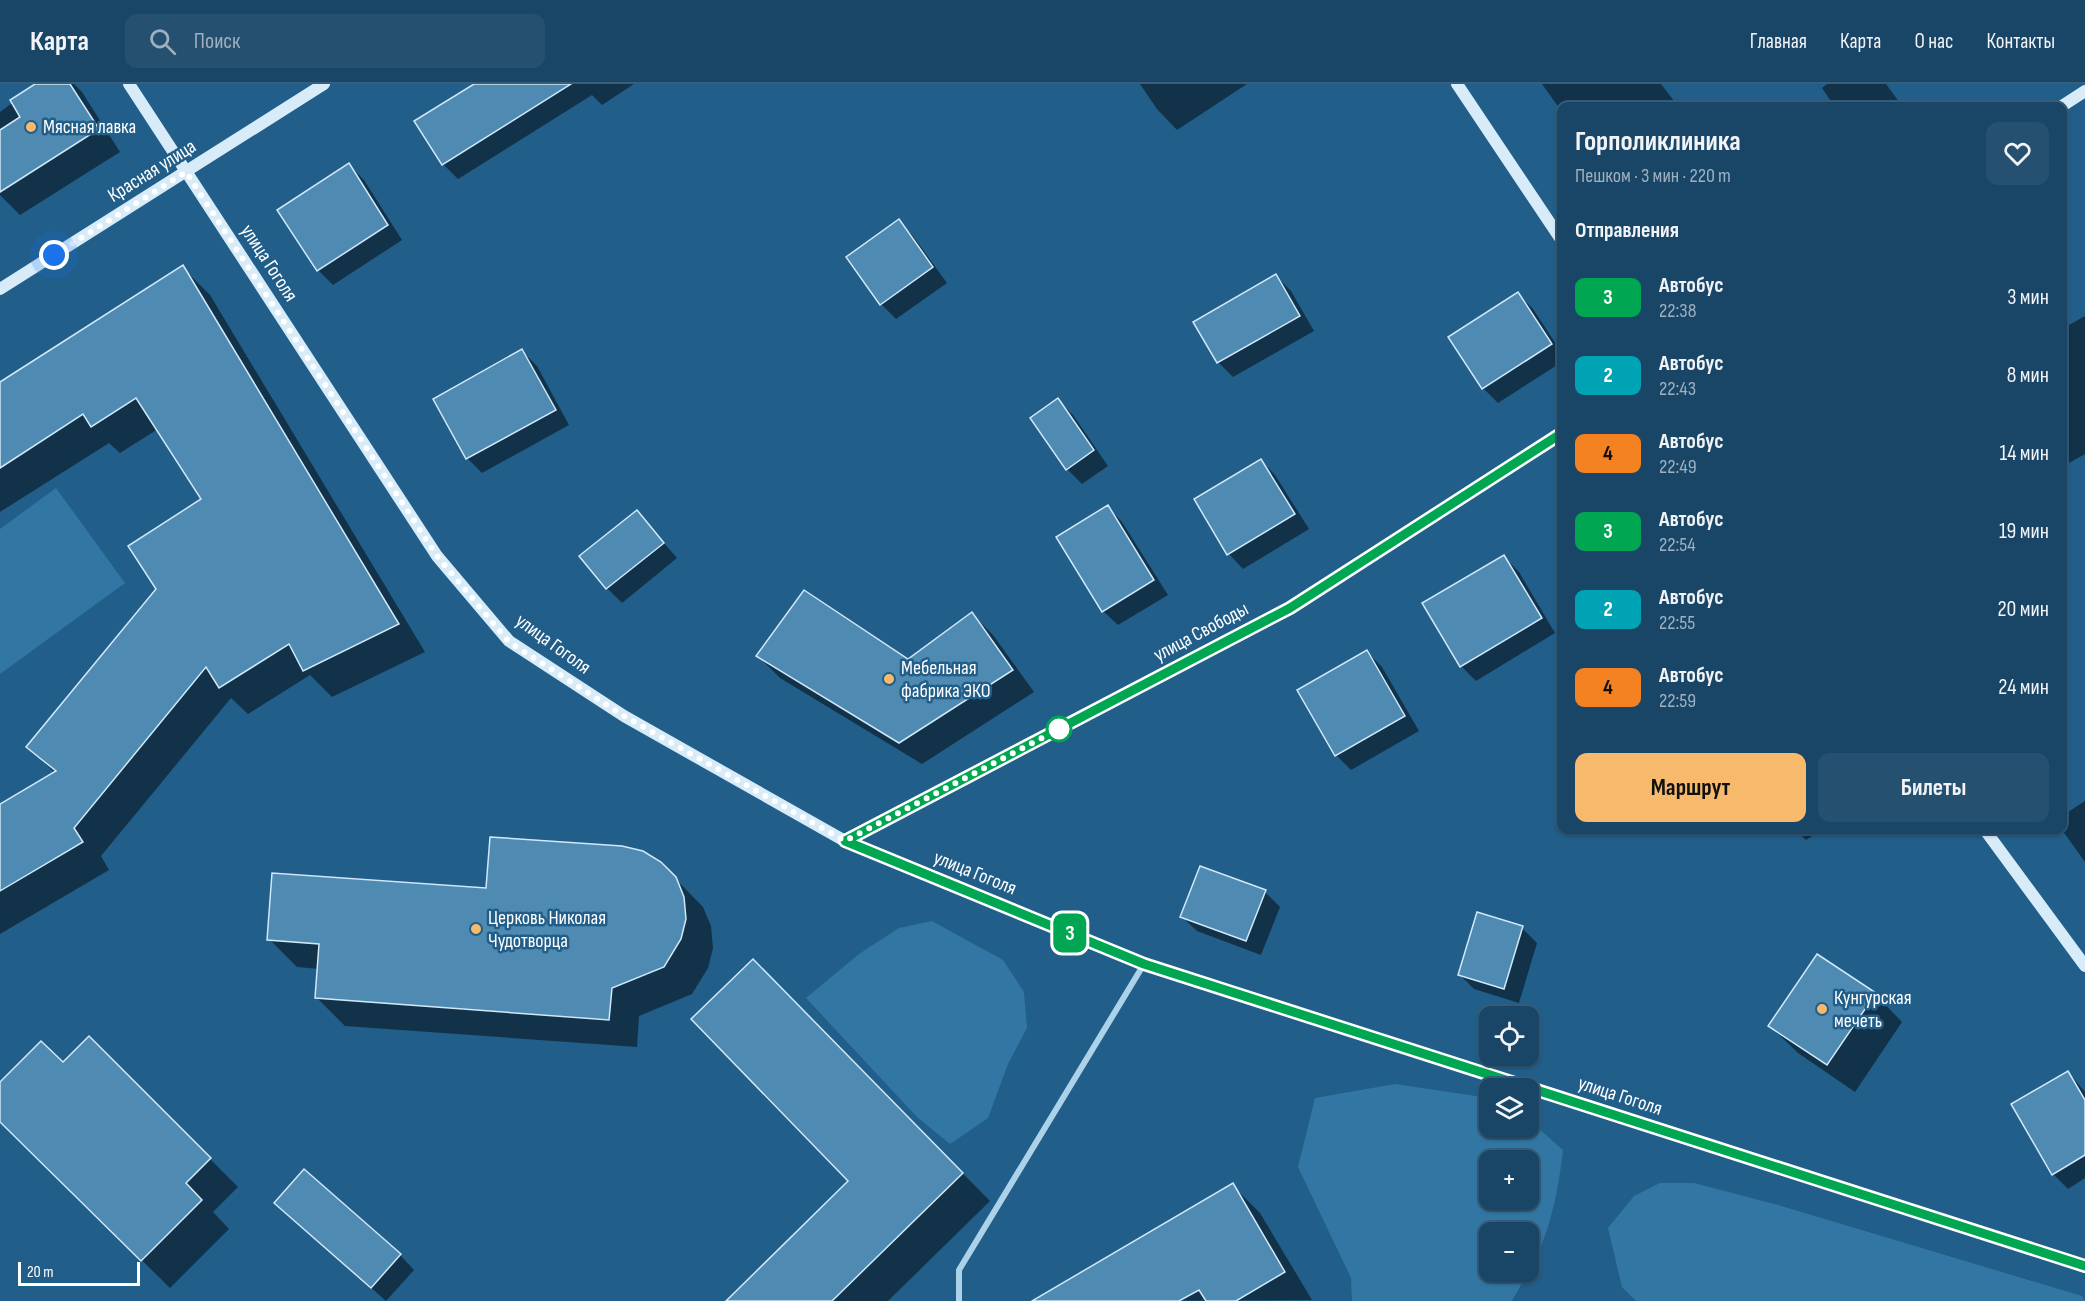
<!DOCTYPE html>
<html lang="ru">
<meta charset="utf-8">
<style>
:root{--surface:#194667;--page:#265070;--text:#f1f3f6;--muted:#9fb1c0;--line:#375e7b;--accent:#f7ba6d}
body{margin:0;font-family:"Sofia Sans Condensed",sans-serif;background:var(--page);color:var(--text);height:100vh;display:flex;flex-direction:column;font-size:22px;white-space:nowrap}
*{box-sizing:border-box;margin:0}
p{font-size:20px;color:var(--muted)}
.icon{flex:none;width:33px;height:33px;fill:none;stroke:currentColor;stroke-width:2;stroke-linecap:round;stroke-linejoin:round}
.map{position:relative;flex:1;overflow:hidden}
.panel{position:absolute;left:1557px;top:18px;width:510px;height:732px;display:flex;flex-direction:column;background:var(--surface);border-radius:12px;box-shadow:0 2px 4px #0004,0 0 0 2px var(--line)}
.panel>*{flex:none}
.badge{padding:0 12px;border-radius:9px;font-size:21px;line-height:39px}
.controls{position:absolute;left:1479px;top:922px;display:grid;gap:12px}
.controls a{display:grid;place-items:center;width:60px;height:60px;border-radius:12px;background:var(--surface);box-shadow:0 2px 4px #0004,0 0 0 2px var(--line);font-size:30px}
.scale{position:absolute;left:18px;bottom:15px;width:122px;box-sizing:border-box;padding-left:6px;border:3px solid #fff;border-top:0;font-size:16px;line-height:21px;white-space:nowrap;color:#fff;-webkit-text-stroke:4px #215e89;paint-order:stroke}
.you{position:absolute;width:30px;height:30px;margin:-15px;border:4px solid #fff;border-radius:50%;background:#1a73e8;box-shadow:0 0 0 9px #1a73e833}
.map>.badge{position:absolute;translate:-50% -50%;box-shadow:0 0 0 3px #fff}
h2{padding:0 18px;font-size:22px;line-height:54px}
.round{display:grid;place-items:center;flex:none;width:63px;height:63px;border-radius:12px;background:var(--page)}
.overview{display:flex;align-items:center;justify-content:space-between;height:102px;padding:0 18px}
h1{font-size:28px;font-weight:700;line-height:45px}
.action{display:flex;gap:12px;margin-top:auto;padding:12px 18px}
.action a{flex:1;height:69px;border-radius:12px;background:var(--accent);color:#111;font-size:24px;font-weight:700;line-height:69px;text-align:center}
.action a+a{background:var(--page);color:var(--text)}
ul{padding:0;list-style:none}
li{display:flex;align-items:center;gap:18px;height:78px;padding:0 18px}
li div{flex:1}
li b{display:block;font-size:22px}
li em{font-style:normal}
li .badge{min-width:66px;font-weight:700;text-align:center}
header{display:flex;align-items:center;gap:36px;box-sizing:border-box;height:84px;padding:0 30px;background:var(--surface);border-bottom:2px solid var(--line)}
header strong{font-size:28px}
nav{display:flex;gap:33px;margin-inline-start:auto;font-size:21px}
.search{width:420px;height:54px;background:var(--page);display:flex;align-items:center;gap:15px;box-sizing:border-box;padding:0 21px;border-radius:12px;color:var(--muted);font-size:22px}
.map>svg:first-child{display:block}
.green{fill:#3277a4;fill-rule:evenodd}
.shadow{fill:#0007}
.building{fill:#4e8ab2;stroke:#d1e8f8;stroke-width:1.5}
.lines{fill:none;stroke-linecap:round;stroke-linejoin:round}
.street{stroke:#acd2ea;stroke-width:6}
.secondary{stroke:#d7ebf8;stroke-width:12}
.line-casing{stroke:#fff;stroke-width:14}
.line{stroke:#00a651;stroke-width:9}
.walk{stroke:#fff;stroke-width:6;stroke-dasharray:0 10.8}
.poi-dot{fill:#f7ba6d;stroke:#215e89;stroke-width:2}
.stop-dot{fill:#fff;stroke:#00a651;stroke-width:3}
.labels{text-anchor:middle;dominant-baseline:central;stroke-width:5;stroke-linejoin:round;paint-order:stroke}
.poi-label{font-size:20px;fill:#fff;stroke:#215e89;text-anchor:start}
.street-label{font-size:20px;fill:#fff;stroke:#215e89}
</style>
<header>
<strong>Карта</strong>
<div class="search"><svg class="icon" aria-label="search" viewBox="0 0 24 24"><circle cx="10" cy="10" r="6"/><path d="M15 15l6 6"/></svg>Поиск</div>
<nav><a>Главная</a><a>Карта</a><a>О нас</a><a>Контакты</a></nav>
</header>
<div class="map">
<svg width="2085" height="1217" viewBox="0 0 2085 1217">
<rect width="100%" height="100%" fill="#215e89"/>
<!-- green -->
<g class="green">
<path d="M56 404 125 499 0 590V445Z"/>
<path d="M932 837 1003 876 1024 908 1027 944 1008 980 988 1034 950 1060 917 1033 806 914 859 870 899 844Z"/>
<path d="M1395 1000 1489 1014 1490 1044H1528L1529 1036 1563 1066C1558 1109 1550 1151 1528 1188V1149H1490V1188H1528L1512 1217H1352L1351 1194 1298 1083 1315 1014ZM1490 1077H1528V1116H1490Z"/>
<path d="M1660 1099H1694L1778 1121 2082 1212 2085 1217H1636L1622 1203 1608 1144 1634 1112Z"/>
</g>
<!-- shadow -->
<g class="shadow">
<path d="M38 0H74L82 8 120 68 20 131 0 111V28Z"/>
<path d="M479 0H634L602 21 592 11 458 95 443 80Z"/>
<path d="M1140 0H1247L1177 46 1157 25Z"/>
<path d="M1542 0H1661L1678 22H1562V28Z"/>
<path d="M1827 0H1886L1902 22H1834L1822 4Z"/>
<path d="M349 81 364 96 402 156 333 201 318 186Z"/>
<path d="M899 137 913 152 947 199 896 235 881 220Z"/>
<path d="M182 183 210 211 425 568 332 613 310 591 248 630 231 614 101 772 109 786 0 850V721L55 689 28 663 158 505 203 416 158 345 120 369 109 359 0 428V300Z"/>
<path d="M1276 192 1291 207 1314 247 1233 293 1218 278 1195 238Z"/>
<path d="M1518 210 1533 225 1562 269V278L1498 319 1483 304Z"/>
<path d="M2085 232V370L2062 383V245Z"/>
<path d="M522 267 537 282 569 341 482 389 467 374 435 315Z"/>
<path d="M1058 316 1073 331 1108 382 1082 400 1067 385Z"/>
<path d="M1261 376 1275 391 1309 445 1243 485 1229 470 1196 416Z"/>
<path d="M1108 423 1122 438 1168 511 1118 541 1103 527Z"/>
<path d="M637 428 677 474 622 519 607 504Z"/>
<path d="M1504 473 1519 488 1555 549 1476 597 1461 582Z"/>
<path d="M972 530 993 551 1034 608 922 680 780 594 758 572 908 577Z"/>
<path d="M1367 568 1382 583 1419 647 1351 686 1336 671Z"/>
<path d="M2062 613 2067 620 2062 623Z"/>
<path d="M2085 717V778L2062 746V732Z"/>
<path d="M1795 746H1822L1806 756Z"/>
<path d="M660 779 703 823 711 842 713 864 708 884 692 910 639 932 637 963 345 942 317 914 319 885 297 883 269 855 488 806Z"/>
<path d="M1265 808 1280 823 1261 871 1197 847 1182 833Z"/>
<path d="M1522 844 1537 859 1519 919 1474 905 1459 890Z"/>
<path d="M753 877 990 1117 888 1217H728L851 1097Z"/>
<path d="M1875 910 1902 938 1855 1008 1798 969 1770 942Z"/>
<path d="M89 954 238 1103 213 1128 229 1145 170 1204 0 1036V1000L63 980Z"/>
<path d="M2068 988 2085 1008V1094L2068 1105 2053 1090Z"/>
<path d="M1232 1101 1260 1129 1312 1216 1035 1217Z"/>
<path d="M276 1119 400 1171 414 1186 386 1217Z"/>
</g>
<!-- building -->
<g class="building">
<path d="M35 0H70L99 45 0 108V46L20 33 10 16Z"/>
<path d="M474 0H571L442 81 414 37Z"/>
<path d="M349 79 388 141 317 187 277 126Z"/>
<path d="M899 135 933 183 880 221 846 173Z"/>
<path d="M183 181 399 540 303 587 289 560 219 604 206 583 74 744 83 758 0 807V720L56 687 26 663 156 505 128 462 201 415 136 314 91 343 83 330 0 384V298Z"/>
<path d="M1276 190 1300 232 1217 279 1193 238Z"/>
<path d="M1518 208 1552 260 1482 305 1448 253Z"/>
<path d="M522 265 556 326 466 375 433 315Z"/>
<path d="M1058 314 1094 366 1066 386 1030 334Z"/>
<path d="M1261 375 1295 430 1227 471 1194 415Z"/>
<path d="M1108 421 1154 496 1102 528 1056 453Z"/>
<path d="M637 426 664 459 606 505 579 472Z"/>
<path d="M1504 471 1542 534 1460 583 1422 519Z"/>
<path d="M804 506 908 575 972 528 1013 586 899 659 756 572Z"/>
<path d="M1367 566 1405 632 1335 672 1297 606Z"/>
<path d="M490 753 622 762 643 767 661 778 676 793 684 813 686 835 681 855 664 883 612 904 609 936 315 914 319 860 267 856 272 789 486 804Z"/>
<path d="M1200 782 1266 806 1246 857 1180 833Z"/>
<path d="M1477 828 1523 842 1504 905 1458 891Z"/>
<path d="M1817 870 1876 909 1827 981 1768 942Z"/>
<path d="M753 875 963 1089 832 1217H726L848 1097 691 935Z"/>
<path d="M89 952 211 1074 186 1099 202 1116 141 1177 0 1038V998L41 957 63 978Z"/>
<path d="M2068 987 2085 1016V1071L2052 1091 2011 1020Z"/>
<path d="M304 1085 401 1170 371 1204 274 1119Z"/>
<path d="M1233 1099 1285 1188 1236 1217H1206L1199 1206 1179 1217H1032Z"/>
</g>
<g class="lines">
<!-- street -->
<path class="street" d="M959 1217V1186L1144 880"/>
<!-- secondary -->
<g class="secondary">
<path d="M129 0 437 472 509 557 624 632 845 757 1144 880 2085 1182"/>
<path d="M1457 0 1562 157"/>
<path d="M2062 22 2085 7"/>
<path d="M0 205 324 0"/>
<path d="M1985 746 2085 882"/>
<path d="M845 757 1290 524 1562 349"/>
</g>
</g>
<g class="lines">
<!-- line casing -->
<g class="line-casing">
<path id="line" d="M1562 349 1290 524 845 757 1144 880 2085 1182"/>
</g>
<!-- line -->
<use href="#line" class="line"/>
<!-- walk -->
<path class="walk" d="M54 171 186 88 437 472 509 558 624 632 845 757 1063 643 1059 645"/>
</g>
<!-- markers -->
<g class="poi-dot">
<circle cx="31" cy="43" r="6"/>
<circle cx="889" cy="595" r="6"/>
<circle cx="476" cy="845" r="6"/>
<circle cx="1822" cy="925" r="6"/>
</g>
<circle class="stop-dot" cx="1059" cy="645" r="12"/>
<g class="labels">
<!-- poi labels -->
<g class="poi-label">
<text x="43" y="43">Мясная лавка</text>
<text x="901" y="584">Мебельная<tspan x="901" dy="23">фабрика ЭКО</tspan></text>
<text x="488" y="834">Церковь Николая<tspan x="488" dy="23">Чудотворца</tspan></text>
<text x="1834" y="914">Кунгурская<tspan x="1834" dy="23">мечеть</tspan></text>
</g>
<!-- street labels -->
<g class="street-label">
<text transform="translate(152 87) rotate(-32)">Красная улица</text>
<text transform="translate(269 179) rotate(57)">улица Гоголя</text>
<text transform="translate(1201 548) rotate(-28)">улица Свободы</text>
<text transform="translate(553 560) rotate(36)">улица Гоголя</text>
<text transform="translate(975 789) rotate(22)">улица Гоголя</text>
<text transform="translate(1620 1012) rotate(18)">улица Гоголя</text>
</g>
</g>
</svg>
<div class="controls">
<a><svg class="icon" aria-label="locate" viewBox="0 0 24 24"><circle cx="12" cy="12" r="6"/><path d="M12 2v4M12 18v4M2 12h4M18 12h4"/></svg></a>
<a><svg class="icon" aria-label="layers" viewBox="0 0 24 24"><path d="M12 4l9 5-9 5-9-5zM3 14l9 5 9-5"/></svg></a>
<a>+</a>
<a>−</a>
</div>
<div class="scale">20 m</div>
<div class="you" style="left:54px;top:171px"></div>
<b class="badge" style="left:1070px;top:849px;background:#00a651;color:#fff">3</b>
<section class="panel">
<div class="overview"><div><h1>Горполиклиника</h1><p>Пешком · 3 мин · 220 m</p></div><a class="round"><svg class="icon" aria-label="heart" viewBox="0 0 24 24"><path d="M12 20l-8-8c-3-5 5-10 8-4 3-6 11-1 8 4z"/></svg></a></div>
<h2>Отправления</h2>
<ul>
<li><span class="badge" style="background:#00a651;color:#fff">3</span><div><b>Автобус</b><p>22:38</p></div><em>3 мин</em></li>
<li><span class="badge" style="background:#00a3b4;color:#fff">2</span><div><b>Автобус</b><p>22:43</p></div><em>8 мин</em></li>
<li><span class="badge" style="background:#f58220;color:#111">4</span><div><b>Автобус</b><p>22:49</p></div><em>14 мин</em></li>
<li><span class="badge" style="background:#00a651;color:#fff">3</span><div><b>Автобус</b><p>22:54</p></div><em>19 мин</em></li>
<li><span class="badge" style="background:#00a3b4;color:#fff">2</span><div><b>Автобус</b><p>22:55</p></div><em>20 мин</em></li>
<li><span class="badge" style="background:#f58220;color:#111">4</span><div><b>Автобус</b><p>22:59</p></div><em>24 мин</em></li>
</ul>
<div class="action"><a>Маршрут</a><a>Билеты</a></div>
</section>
</div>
